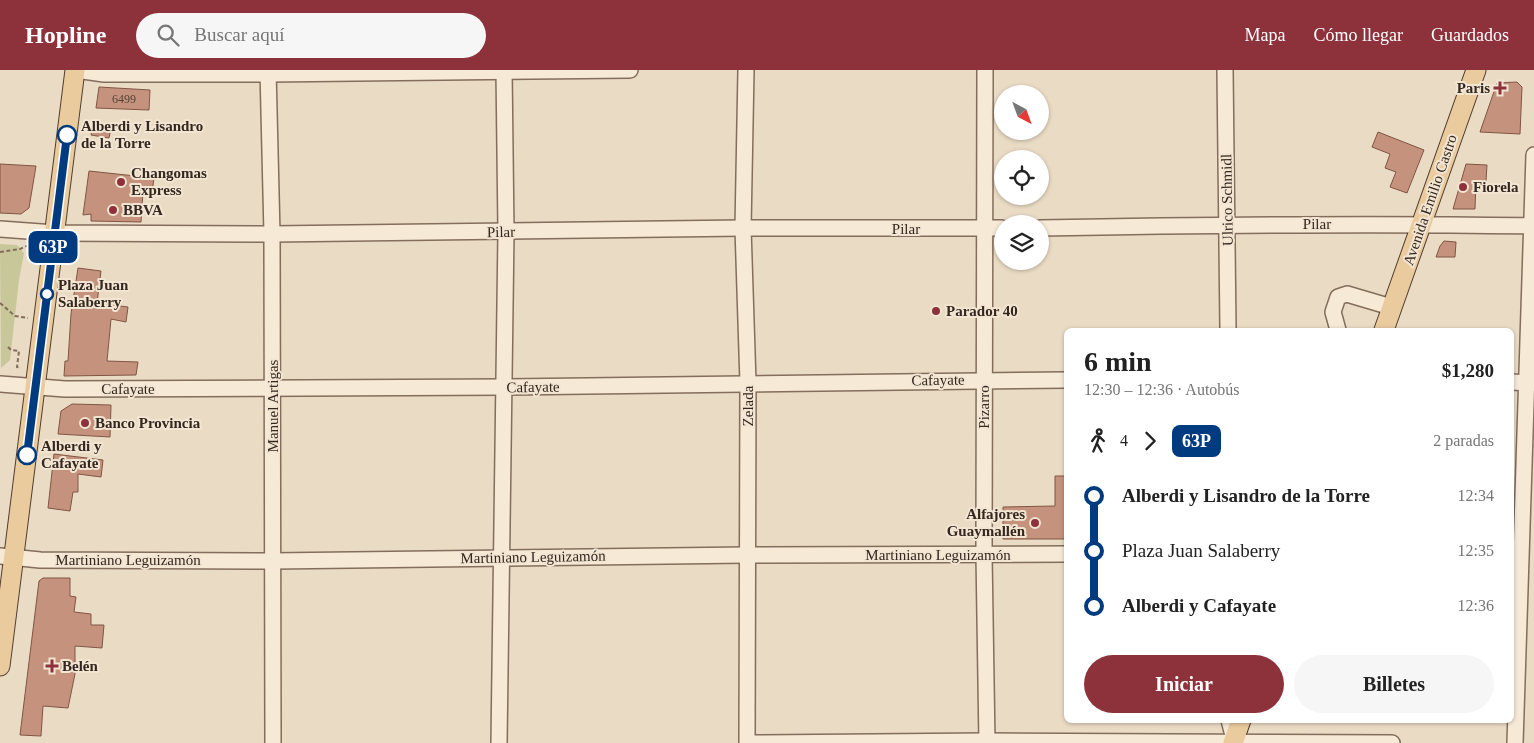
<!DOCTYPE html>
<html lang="es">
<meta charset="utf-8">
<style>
:root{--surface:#fff;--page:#f6f6f6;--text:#222;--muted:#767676;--accent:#8d313b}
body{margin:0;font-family:Georgia,serif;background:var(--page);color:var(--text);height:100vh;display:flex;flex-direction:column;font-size:19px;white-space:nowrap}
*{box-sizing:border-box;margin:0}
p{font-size:16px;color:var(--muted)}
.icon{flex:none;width:28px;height:28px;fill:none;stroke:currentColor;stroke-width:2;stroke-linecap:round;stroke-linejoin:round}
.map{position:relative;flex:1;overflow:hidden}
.sheet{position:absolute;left:1064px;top:258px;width:450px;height:395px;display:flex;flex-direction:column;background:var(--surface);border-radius:8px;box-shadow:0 1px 4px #0004}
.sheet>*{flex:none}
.badge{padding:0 10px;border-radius:8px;font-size:18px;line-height:32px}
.needle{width:32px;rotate:139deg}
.tools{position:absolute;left:994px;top:15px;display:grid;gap:10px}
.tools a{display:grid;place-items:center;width:55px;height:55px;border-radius:50%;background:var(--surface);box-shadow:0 1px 4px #0004;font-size:25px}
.map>.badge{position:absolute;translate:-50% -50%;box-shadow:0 0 0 2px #fff}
.legs{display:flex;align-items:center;gap:8px;height:55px;padding:0 20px;font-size:16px}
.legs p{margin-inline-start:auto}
.head{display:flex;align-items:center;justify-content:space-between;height:85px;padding:0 20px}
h1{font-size:28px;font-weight:800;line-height:38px}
.cta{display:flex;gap:10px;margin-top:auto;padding:10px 20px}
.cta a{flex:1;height:58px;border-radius:30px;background:var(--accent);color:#fff;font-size:20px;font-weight:800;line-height:58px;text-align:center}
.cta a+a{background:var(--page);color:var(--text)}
ul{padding:0 20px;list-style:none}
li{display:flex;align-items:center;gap:18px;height:55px;font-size:19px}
li i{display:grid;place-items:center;width:8px;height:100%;margin:0 6px;background:currentColor}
li i::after{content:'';width:12px;height:12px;margin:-6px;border:4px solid;border-radius:50%;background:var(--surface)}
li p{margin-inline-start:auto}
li:first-child i{background:linear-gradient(#0000 50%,currentColor 0)}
li:last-child i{background:linear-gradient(currentColor 50%,#0000 0)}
header{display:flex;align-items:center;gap:30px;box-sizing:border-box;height:70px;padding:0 25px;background:var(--accent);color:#fff}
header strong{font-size:24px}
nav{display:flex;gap:28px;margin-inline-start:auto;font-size:18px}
.search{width:350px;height:45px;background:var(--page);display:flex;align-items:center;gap:12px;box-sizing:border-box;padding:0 18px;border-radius:28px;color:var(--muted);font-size:19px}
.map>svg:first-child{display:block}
.green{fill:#c7c799}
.building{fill:#c5937d;stroke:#805544}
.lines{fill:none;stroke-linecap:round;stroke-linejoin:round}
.minor-casing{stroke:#836d5c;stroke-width:18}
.major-casing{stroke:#513c30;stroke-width:21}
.path{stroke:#836d5c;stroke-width:2;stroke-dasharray:4 2.5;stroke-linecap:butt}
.minor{stroke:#f6e9d6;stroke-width:15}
.major{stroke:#eacb9e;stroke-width:19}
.line-1-casing{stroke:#fff;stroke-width:11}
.line-1{stroke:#003b80;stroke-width:8}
.poi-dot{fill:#8d313b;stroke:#f2e6d3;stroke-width:2}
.stop-1-dot{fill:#fff;stroke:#003b80;stroke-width:2.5}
.labels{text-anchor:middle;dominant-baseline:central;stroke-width:4;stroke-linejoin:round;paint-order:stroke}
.number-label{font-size:12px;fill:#584236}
.poi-label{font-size:15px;font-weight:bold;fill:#34271f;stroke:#f2e6d3;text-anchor:start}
.stop-label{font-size:15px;font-weight:bold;fill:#34271f;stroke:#f2e6d3;text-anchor:start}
.street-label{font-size:15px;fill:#34271f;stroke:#f2e6d3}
</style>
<header>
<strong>Hopline</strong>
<div class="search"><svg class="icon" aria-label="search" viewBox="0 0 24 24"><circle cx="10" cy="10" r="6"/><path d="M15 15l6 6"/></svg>Buscar aquí</div>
<nav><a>Mapa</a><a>Cómo llegar</a><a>Guardados</a></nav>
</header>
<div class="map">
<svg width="1534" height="673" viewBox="0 0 1534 673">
<rect width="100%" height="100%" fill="#eadbc4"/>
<!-- green -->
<path class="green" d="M0 174 17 175 24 183 19 210 10 290 1 298Z"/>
<!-- building -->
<g class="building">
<path d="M1517 12 1522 17 1520 64 1480 62 1497 13Z"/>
<path d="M99 17 150 20 149 40 96 38Z"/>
<path d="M93 55 111 58 109 68 91 65Z"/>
<path d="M1378 62 1424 80 1407 123 1390 117 1396 102 1385 98 1390 84 1372 77Z"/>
<path d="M0 94 36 96 29 138 21 144 0 143Z"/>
<path d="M1466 94 1487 95 1486 111H1476L1475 139H1453Z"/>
<path d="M89 101 154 108 152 123 143 122 141 152 91 151V144L83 145Z"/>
<path d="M1444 171 1456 172 1455 187H1436L1440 176Z"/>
<path d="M78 198 101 201 97 233 128 237 126 252 111 249 107 291 138 292 136 305 64 306 65 291H68L71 244Z"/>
<path d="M72 334 111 335 110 367 58 364 61 341Z"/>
<path d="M54 384 103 390 101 407 78 404V422H73L70 441 48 438Z"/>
<path d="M1055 406H1066V469H1003V437L1055 436Z"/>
<path d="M43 508H70V526L76 527 74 542 91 544V555H104L102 578 75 576V604L68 638 43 636 41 666 20 665 39 511Z"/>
</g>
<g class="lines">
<!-- minor casing -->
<g class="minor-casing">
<g id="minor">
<path d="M76 0 104 4H268L630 0"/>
<path d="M268 0 272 164 273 673"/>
<path d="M746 0 743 158 748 313 747 673"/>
<path d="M985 0 984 485 987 673"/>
<path d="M1225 0 1228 260"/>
<path d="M1040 158C1205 155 1369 153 1534 156"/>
<path d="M0 159 55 163 272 164 743 158H1002"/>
<path d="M1338 260 1333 242 1338 227 1347 224 1391 237"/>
<path d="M1511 312 1534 313"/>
<path d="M0 314 65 319 504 317 1066 310"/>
<path d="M0 486 40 490 273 491 747 485 1066 484"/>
<path d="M1229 650 1235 673"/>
<path d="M499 673 506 162 504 0"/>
<path d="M755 673 987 671 1392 673"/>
<path d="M1515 673 1534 85"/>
</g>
</g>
<!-- major casing -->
<g class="major-casing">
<g id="major">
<path d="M1384 260 1476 0"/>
<path d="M0 596 75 0"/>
<path d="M1233 673 1241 650"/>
</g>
</g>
<!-- path -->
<g class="path">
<path d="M0 182 20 179 29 175"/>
<path d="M0 233 15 246 28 248"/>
<path d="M8 277 11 280 19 281 17 297 21 298"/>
</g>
<!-- minor -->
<use href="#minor" class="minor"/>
<!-- major -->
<use href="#major" class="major"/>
</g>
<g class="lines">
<!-- line-1 casing -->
<g class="line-1-casing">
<path id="line-1" d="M27 385 67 65"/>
</g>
<!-- line-1 -->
<use href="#line-1" class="line-1"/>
</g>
<!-- markers -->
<g class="poi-dot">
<path d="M1497.5 10.5h5v5h5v5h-5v5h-5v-5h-5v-5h5z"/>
<circle cx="121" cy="112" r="5"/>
<circle cx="1463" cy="117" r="5"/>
<circle cx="113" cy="140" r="5"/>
<circle cx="936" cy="241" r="5"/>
<circle cx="85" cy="353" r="5"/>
<circle cx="1035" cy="453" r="5"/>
<path d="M49.5 588.5h5v5h5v5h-5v5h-5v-5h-5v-5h5z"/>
</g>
<g class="stop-1-dot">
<circle cx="67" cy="65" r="9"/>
<circle cx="47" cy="224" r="6"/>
<circle cx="27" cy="385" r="9"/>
</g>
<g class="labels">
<!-- number labels -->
<g class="number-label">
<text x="124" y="29">6499</text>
</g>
<!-- poi labels -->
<g class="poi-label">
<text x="1490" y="18" text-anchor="end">Paris</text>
<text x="131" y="103">Changomas<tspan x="131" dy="17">Express</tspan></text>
<text x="1473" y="117">Fiorela</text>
<text x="123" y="140">BBVA</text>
<text x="946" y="241">Parador 40</text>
<text x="95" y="353">Banco Provincia</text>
<text x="1025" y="444" text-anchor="end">Alfajores<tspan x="1025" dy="17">Guaymallén</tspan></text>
<text x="62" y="596">Belén</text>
</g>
<!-- stop labels -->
<g class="stop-label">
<text x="81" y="56">Alberdi y Lisandro<tspan x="81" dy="17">de la Torre</tspan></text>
<text x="58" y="215">Plaza Juan<tspan x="58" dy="17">Salaberry</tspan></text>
<text x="41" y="376">Alberdi y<tspan x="41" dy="17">Cafayate</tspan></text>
</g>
<!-- street labels -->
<g class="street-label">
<text transform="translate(1227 130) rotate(-91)">Ulrico Schmidl</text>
<text transform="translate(1430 130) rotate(-71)">Avenida Emilio Castro</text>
<text x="1317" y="154">Pilar</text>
<text x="906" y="159">Pilar</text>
<text transform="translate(501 162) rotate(-1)">Pilar</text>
<text transform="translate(938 310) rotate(-1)">Cafayate</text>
<text transform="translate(533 317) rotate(-1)">Cafayate</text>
<text x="128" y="319">Cafayate</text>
<text transform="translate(273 336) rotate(-90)">Manuel Artigas</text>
<text transform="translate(748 336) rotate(-90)">Zelada</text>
<text transform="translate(984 337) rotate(-90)">Pizarro</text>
<text x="938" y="485">Martiniano Leguizamón</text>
<text transform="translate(533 487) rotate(-1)">Martiniano Leguizamón</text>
<text x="128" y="490">Martiniano Leguizamón</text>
</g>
</g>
</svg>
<div class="tools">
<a><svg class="needle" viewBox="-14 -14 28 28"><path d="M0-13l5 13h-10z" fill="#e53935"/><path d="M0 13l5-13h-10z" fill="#767676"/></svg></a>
<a><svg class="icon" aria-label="locate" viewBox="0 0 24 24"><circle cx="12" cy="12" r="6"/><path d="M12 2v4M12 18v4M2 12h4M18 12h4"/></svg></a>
<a><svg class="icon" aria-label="layers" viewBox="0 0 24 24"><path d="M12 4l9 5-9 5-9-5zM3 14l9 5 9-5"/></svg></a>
</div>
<b class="badge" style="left:53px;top:177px;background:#003b80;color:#fff">63P</b>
<section class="sheet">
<div class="head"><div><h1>6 min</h1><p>12:30 – 12:36 · Autobús</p></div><b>$1,280</b></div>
<div class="legs"><svg class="icon" aria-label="walk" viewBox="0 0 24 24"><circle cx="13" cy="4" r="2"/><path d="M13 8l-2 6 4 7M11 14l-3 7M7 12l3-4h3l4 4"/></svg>4<svg class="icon" aria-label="forward" viewBox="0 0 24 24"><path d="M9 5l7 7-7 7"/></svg><b class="badge" style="background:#003b80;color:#fff">63P</b><p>2 paradas</p></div>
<ul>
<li><i style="color:#003b80"></i><b>Alberdi y Lisandro de la Torre</b><p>12:34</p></li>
<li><i style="color:#003b80"></i><span>Plaza Juan Salaberry</span><p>12:35</p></li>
<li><i style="color:#003b80"></i><b>Alberdi y Cafayate</b><p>12:36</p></li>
</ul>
<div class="cta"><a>Iniciar</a><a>Billetes</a></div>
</section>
</div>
